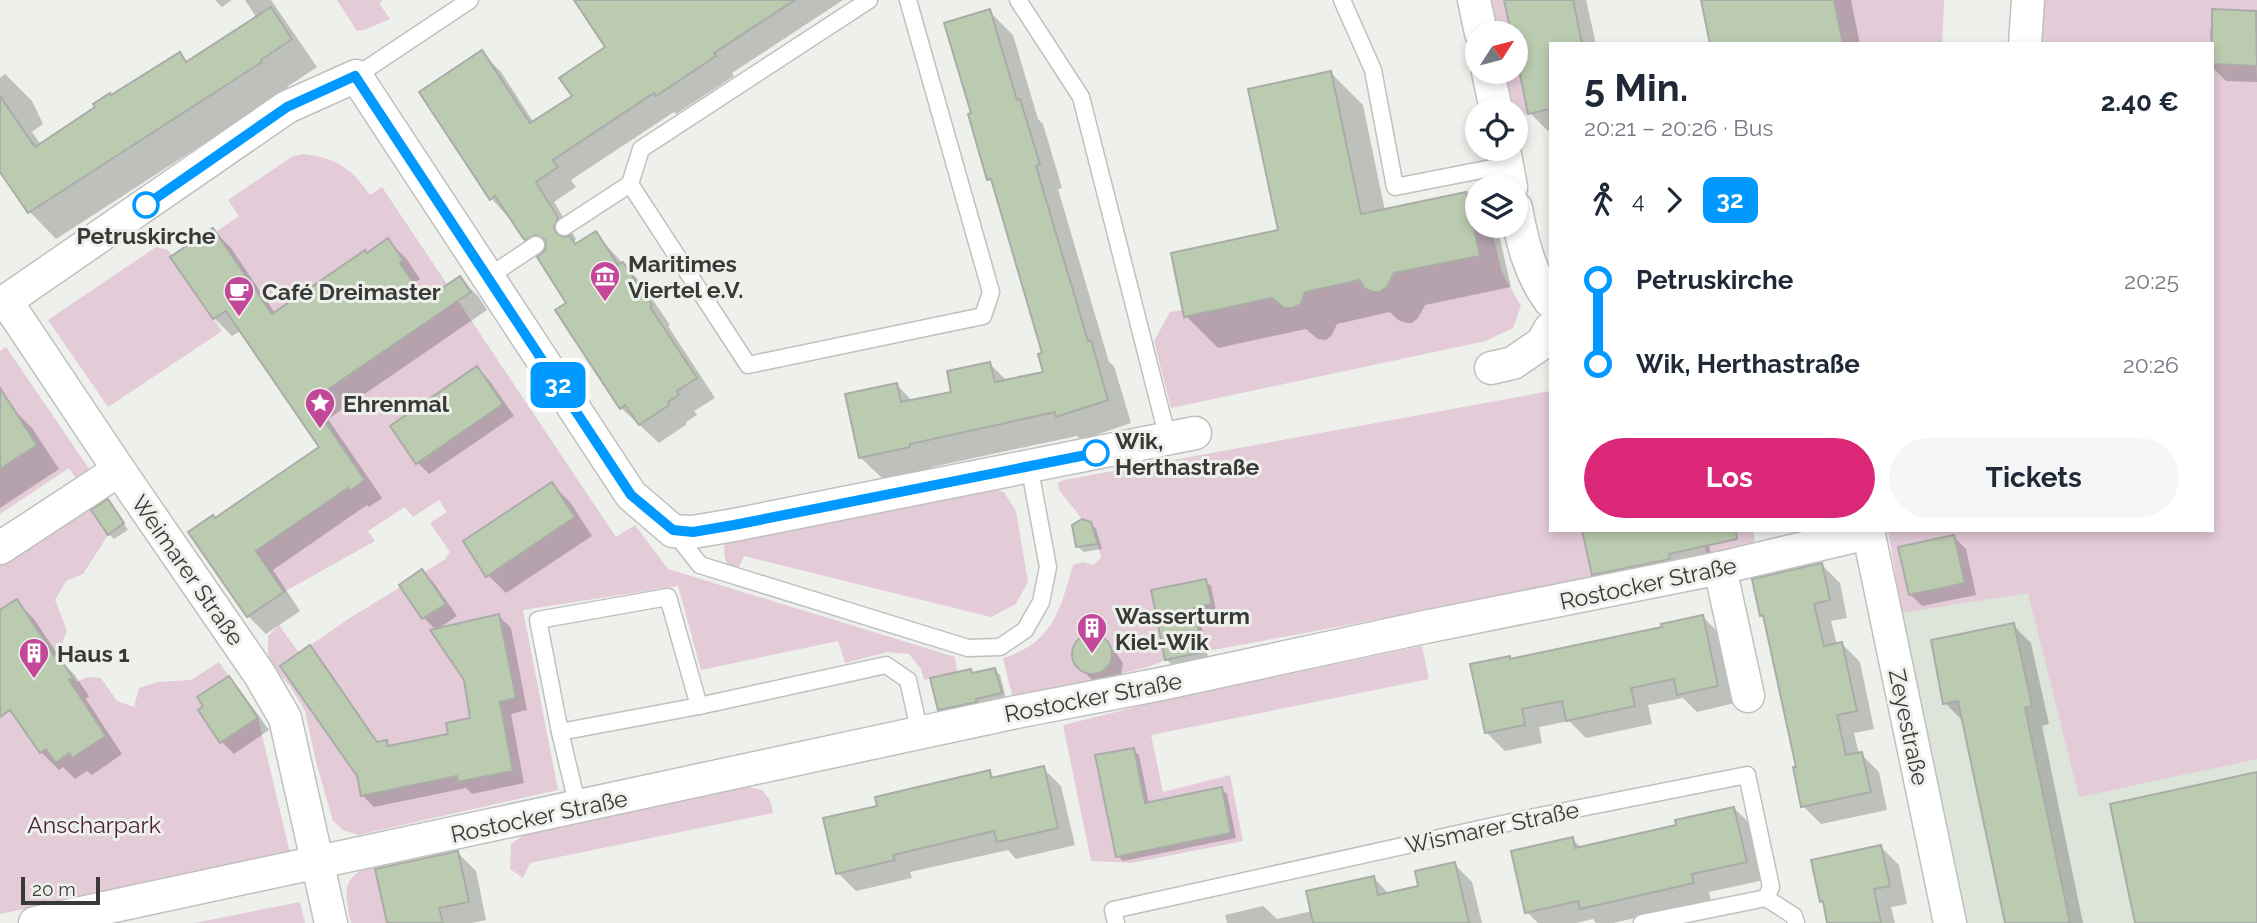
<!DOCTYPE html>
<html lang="de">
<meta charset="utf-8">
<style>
:root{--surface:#fff;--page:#f6f6f7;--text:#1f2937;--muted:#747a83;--accent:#db2777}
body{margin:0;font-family:Raleway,sans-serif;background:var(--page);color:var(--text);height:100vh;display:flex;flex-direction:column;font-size:26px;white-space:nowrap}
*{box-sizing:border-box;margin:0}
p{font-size:23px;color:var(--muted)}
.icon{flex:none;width:38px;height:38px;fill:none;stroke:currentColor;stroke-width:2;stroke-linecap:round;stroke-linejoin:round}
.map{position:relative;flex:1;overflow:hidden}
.drawer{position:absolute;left:1549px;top:42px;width:665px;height:490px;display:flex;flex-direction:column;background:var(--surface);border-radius:0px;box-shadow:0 4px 10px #0003}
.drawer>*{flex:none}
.badge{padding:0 14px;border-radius:10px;font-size:24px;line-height:46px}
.needle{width:46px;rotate:54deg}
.fabs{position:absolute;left:1465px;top:21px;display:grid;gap:14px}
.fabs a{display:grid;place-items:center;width:63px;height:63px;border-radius:50%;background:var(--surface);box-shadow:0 4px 10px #0003;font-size:35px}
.scale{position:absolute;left:21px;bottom:18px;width:79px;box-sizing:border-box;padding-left:7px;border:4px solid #393a38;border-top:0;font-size:19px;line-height:24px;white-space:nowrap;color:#393a38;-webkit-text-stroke:5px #eef0ec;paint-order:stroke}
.map>.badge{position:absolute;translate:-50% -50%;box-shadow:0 0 0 4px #fff}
.legs{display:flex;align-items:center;gap:10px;height:77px;padding:0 35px;font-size:23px}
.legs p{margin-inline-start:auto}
.overview{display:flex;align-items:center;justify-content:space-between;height:119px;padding:0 35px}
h1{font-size:38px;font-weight:700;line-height:52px}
.action{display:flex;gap:14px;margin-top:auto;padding:14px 35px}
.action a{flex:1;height:80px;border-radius:42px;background:var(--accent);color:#fff;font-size:28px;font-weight:700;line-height:80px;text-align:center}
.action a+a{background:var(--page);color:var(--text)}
ul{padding:0 35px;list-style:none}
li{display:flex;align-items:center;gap:24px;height:84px;font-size:26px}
li i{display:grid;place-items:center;width:10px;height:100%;margin:0 9px;background:currentColor}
li i::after{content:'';width:18px;height:18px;margin:-9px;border:5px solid;border-radius:50%;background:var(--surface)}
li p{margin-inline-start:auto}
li:first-child i{background:linear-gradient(#0000 50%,currentColor 0)}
li:last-child i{background:linear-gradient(currentColor 50%,#0000 0)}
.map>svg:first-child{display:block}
.built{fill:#dde4d9}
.green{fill:#e3cbd8}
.shadow{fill:#0003}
.building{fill:#bbcbaf;stroke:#aaaca9;stroke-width:2}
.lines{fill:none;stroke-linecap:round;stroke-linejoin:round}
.lane-casing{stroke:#bfc1be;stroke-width:19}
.street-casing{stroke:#bfc1be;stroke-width:35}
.lane{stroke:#fff;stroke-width:16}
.street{stroke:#fff;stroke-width:32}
.line-1-casing{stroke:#fff;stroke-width:16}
.line-1{stroke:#09f;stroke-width:10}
.stop-1-dot{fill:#fff;stroke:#09f;stroke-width:3.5}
.labels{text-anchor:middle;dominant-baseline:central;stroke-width:6;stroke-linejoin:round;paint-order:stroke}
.stop-label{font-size:23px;font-weight:bold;fill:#393a38;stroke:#eef0ec}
.poi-label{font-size:23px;font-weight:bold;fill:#393a38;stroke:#eef0ec;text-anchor:start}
.street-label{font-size:23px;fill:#393a38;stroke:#eef0ec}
.park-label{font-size:23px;fill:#481f39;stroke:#eef0ec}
</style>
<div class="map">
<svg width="2257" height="923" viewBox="0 0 2257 923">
<rect width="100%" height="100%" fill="#eef0ec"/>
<!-- built -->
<path class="built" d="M2257 468V923H1966L1902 613 2044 590 2212 530Z"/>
<!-- green -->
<g class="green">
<path d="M337 0H383L379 3 390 19 364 30 357 31Z"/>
<path d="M1489 0H1504L1511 33H1496Z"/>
<path d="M1834 0H1944L1942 44H1843Z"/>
<path d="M2028 0H2257V759L2079 797 2028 593 1902 613 1888 530H2212V44H2025Z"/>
<path d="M1516 55 1528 114 1516 117 1505 72H1516Z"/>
<path d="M304 154C338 159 350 167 370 195L382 187 616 537 635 525 668 569 955 657 957 672 924 680 921 669 909 654 888 652 845 663 838 641 701 670 678 586 523 610 558 790 358 835 343 830 333 821 316 762 305 711 290 686 271 665 268 653V636L279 625 299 653 350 618 444 560 450 552 430 523 447 512 439 500 413 517 405 507 368 531 375 541 284 592 256 551 364 478 311 401 429 297 425 300 400 263 403 260 388 239 367 253 364 250 272 314 216 232 239 216 228 200 293 156Z"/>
<path d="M1477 190V226H1491L1502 273 1521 306 1513 328 1486 341 1171 408 1154 341 1170 312 1183 310 1185 316 1277 297 1284 308H1293L1301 303 1303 292 1360 280C1364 289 1369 292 1379 292L1390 274 1479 256 1466 192Z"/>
<path d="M156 247 168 250 172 256 171 258 222 331 108 407 48 320Z"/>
<path d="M6 347 94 476 81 486 69 468 0 514V351Z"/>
<path d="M1550 391V530H1582L1593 579 1203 652 1194 608 1212 604 1206 579 1151 590 1165 660 1148 667 1013 699 1003 658C1053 643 1060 610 1073 565L1083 562 1093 565 1099 560 1101 556 1091 522 1082 519 1059 490 1058 483 1064 480Z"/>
<path d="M981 486 1004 492 1016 511 1028 582 1016 604 991 617 744 556 737 571C722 566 725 554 724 540Z"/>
<path d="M80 495 108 535 83 574 66 581 55 600 67 631 57 654 51 658 34 625 17 599 0 610V548Z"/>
<path d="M1701 530H1753L1756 549 1707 560Z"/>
<path d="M1422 646 1429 679 1151 735 1163 792 1230 775 1243 841 1132 863 1091 861 1063 725 1144 705Z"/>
<path d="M219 662 258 718 290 853 0 914V702L7 712 10 710 39 753 46 749 56 762 69 753 73 758 106 736 65 683 73 678 77 682 87 677 101 678 117 701 134 707 139 688 157 682 191 680Z"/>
<path d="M745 786 762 790 770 800 773 813 530 863 523 878 510 869 511 844 524 835Z"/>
<path d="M375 866 387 923H351C345 894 339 875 375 866Z"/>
<path d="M300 902 305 923H194Z"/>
</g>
<!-- shadow -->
<g class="shadow">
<path d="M215 0H232L222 7Z"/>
<path d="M245 0H271L317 67 287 87 288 89 56 239 30 212 0 169V78L5 74 32 101 43 124 32 132 41 145 179 54 188 63 257 18Z"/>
<path d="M576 0H843L732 73 734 76 676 114 674 112 571 180 576 187 554 202 576 239 574 243 576 245 595 233 642 284 670 325 668 326 715 398 694 411 697 415 686 422 687 424 659 443 621 408 542 255 491 198 482 53 501 72 534 123 574 96 608 48Z"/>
<path d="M1505 0H1586L1596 44H1550V130L1548 131 1530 113 1516 47V33H1513Z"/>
<path d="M1702 0H1851L1860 44H1712Z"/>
<path d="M989 11 1013 35 1038 119 1043 124 1062 188 1058 189 1109 362 1114 366 1131 423 1081 440 1077 436 932 467 933 470 884 480 860 457 897 385 913 402 953 393 990 364 1007 381 1045 373V354L995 184 989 179 974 114Z"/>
<path d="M2256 13 2257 82 2226 81 2212 67 2210 30Z"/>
<path d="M1331 73 1363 105 1385 211 1465 194 1477 206V226H1497L1511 287 1425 305 1418 318 1412 323H1406L1398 320 1390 312 1337 324 1332 335 1326 340 1318 339 1306 329 1218 348 1186 316 1280 232Z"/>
<path d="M213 230 231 248 275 313 388 241 406 258 420 279 416 282 428 300 460 279 478 296 487 310 328 419 382 498 369 507 367 505 273 570 300 611 266 634 248 616 191 532 216 520 322 447 242 330 232 336 214 318 173 258Z"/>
<path d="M477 368 489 380 514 416 429 474 417 462Z"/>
<path d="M9 405 32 428 59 469 0 508V411Z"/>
<path d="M552 484 570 502 592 536 506 593 488 575Z"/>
<path d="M113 507 128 530 114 539 109 534Z"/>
<path d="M1090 523 1096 529 1102 549 1084 552 1078 547Z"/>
<path d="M1705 530 1711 553 1601 581 1594 574Z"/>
<path d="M1954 537 1966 549 1976 595 1922 606 1910 594Z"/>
<path d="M1822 565 1840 583 1847 618 1831 621 1837 645 1842 644 1860 662 1874 729 1854 733 1859 754H1861L1879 772 1887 810 1821 824 1803 806 1798 768 1765 618 1762 615Z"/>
<path d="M422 571 434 583 457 616 436 630 424 618 402 585Z"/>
<path d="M1205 581 1211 586 1216 610 1199 613 1208 658 1172 665 1167 660Z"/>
<path d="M16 601 34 619 64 664 74 674 89 696 86 699 122 754 92 775 87 771 75 779 63 767 59 770 41 752 0 691V612Z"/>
<path d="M499 616 511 628 527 710 511 714 524 783 472 794 466 788 374 807 362 795 358 775 309 647 321 659 379 744 386 742 391 747 451 735 472 720Z"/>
<path d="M1703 617 1721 635 1735 703 1697 712 1683 698 1648 705 1652 724 1586 738 1569 721 1539 727 1542 743 1505 751 1487 733 1509 658 1512 661 1664 628Z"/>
<path d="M2013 625 2031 643 2049 724 2042 726 2083 923H2007L1963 721 1945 703Z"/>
<path d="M1087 637H1099L1116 653 1123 663 1121 676 1094 682 1082 670 1074 659V654L1078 643Z"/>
<path d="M970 670 974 675 995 670 1000 675 1006 698 945 715 939 709Z"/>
<path d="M229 678 240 690 269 730 234 754 222 742 200 710Z"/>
<path d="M1133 750 1139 755 1149 804 1221 789 1227 794 1236 838 1123 861 1118 856Z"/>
<path d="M1043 768 1061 786 1075 845 1016 859 1008 850 910 872 912 878 856 891 838 873 879 807 989 772 996 779Z"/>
<path d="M1734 808 1752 826 1764 880 1709 892 1711 901 1613 923H1596L1593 919 1576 923H1538L1527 912 1572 839 1582 848 1679 826Z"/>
<path d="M1881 847 1899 865 1907 904 1891 907 1895 923H1829L1825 905 1821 901Z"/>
<path d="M458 853 476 871 486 920 471 923H389Z"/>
<path d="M1454 864 1472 882 1482 923H1227L1225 915 1263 906 1277 919 1312 911 1373 877 1390 895 1420 888Z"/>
</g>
<!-- building -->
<g class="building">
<path d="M574 0H795L714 53 716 56 656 96 654 93 553 160 558 167 536 182 558 218 554 227 556 233 564 237 570 236 575 244 596 231 618 265 623 262 652 305 650 307 697 378 677 391 679 395 668 402 669 405 639 425 625 405 620 409 555 310 566 303 537 257 546 249 545 240 536 235 525 240 523 238 495 196 490 200 419 92 482 50 530 123 572 96 559 78 605 47Z"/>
<path d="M1504 0H1573L1582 44H1550V109L1528 114 1516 55V33H1511Z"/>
<path d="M1701 0H1834L1843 44H1710Z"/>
<path d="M271 7 292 39 261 60 262 62 28 213 0 172V96L35 147 95 107 93 104 110 93 111 95 180 52 186 62Z"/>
<path d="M990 9 1017 100 1020 99 1040 164 1036 166 1088 341 1091 340 1108 400 1056 417 1055 412 910 444V447L859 458 845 394 897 383 901 402 951 392 947 371 990 362 995 382 1043 372 1038 354 1042 353 991 179 987 180 968 114 971 113 944 23Z"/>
<path d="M2212 9 2256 11 2257 66 2212 64Z"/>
<path d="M1331 71 1361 214 1466 192 1480 256 1394 273 1387 287 1379 292H1373L1364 288 1360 280 1305 292 1301 304 1293 308H1284L1272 298 1184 317 1171 253 1278 230 1248 89Z"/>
<path d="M213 228 272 314 365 250 367 253 388 238 403 260 400 263 425 300 460 276 471 292 311 401 365 480 350 491 348 488 256 551 284 592 247 617 188 532 213 515 215 518 319 447 226 311 213 319 170 257Z"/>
<path d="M477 366 503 404 416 464 390 426Z"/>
<path d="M0 388 37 445 0 469Z"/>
<path d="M552 482 575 517 486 577 463 541Z"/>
<path d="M108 499 124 523 108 535 91 510Z"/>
<path d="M1082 519 1091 522 1098 544 1076 547 1072 525Z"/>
<path d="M1582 530H1736L1737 539 1669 554 1670 559 1592 575Z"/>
<path d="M1954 535 1965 583 1909 595 1898 547Z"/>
<path d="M1822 563 1830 600 1814 604 1824 646 1842 642 1857 711 1837 715 1846 755 1862 752 1871 792 1801 807 1793 767H1796L1763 615 1760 616 1752 579Z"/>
<path d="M422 569 446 604 422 619 399 585Z"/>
<path d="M1206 579 1212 604 1194 608 1203 652 1165 660 1151 590Z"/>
<path d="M17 599 54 656 57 654 73 678 69 680 106 736 72 758 69 753 56 763 46 749 40 753 10 710 0 717V610Z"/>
<path d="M499 614 516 698 500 702 513 771 458 782 457 776 361 796 357 776 280 666 310 645 377 742 387 740 388 746 448 734 446 723 470 718 464 680 430 630Z"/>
<path d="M1703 615 1718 686 1677 695 1674 679 1631 688 1635 706 1566 721 1562 701 1522 709 1525 725 1485 733 1470 664 1510 656V659L1662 627 1661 624Z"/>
<path d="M2014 623 2032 706 2025 708 2070 923H2005L1958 701 1943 704 1931 640Z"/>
<circle cx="1092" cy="654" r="20"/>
<path d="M995 668 1002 693 976 699 977 702 938 710 930 678 971 669 972 673Z"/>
<path d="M229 676 258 718 220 743 198 710 203 706 197 697Z"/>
<path d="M1134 748 1145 803 1222 787 1231 833 1116 857 1095 755Z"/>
<path d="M1044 766 1058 828 997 842 994 831 893 855 895 860 836 874 823 818 877 806 875 797 990 770 991 778Z"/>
<path d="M2257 772V923H2135L2110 804Z"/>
<path d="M1734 807 1747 862 1692 874 1694 883 1580 909 1578 901 1525 913 1511 851 1573 837 1575 848 1676 825 1675 820Z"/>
<path d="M1881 845 1890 886 1874 889 1881 923H1827L1823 901 1820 902 1811 860Z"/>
<path d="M458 851 469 902 439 908 443 923H387L375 869Z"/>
<path d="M1455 862 1469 923H1313L1306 891 1374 876 1378 895 1418 886 1415 871Z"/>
</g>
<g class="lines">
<!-- lane casing -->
<g class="lane-casing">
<g id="lane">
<path d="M1018 0 1081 97 1168 439"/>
<path d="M1342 0 1373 70 1395 187 1507 165"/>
<path d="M356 76 470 0"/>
<path d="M630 184 748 365 983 316 991 292 908 0"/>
<path d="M564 227 630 184 641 149 869 0"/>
<path d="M488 277 536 245"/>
<path d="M674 532 700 565 968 648 1000 647 1025 630 1041 602 1048 567 1029 465"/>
<path d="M560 732 699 706 886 665 908 680 920 734"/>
<path d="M578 807 560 732 538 620 668 597 699 706"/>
<path d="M1116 923 1113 910 1525 819 1747 775 1771 887 1766 898"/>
<path d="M1642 923 1766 898 1794 916 1796 923"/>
</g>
</g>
<!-- street casing -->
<g class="street-casing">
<g id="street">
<path d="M1474 0 1481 33"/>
<path d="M2025 44 2028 0"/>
<path d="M1488 72 1496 110"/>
<path d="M1504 149 1511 187"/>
<path d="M1516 208C1522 242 1530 274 1550 301"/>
<path d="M6 301 119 470 260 675 285 718 331 923"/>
<path d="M0 305 287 107 356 76 631 495 673 531 693 532 734 525 1195 433"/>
<path d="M1491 368 1513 363 1542 343 1550 329"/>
<path d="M1868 530 1950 923"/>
<path d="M0 548 119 470"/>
<path d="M1720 568 1748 696"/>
<path d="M35 923 1016 712 1161 684 1425 627 1720 568 1868 533"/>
</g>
</g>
<!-- lane -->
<use href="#lane" class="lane"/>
<!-- street -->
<use href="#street" class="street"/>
</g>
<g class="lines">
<!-- line-1 casing -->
<g class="line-1-casing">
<path id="line-1" d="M146 205 287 107 355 76 631 495 673 530 693 532 734 525 1096 453"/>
</g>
<!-- line-1 -->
<use href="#line-1" class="line-1"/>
</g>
<!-- icons -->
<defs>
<g id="museum-pin" transform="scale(1.575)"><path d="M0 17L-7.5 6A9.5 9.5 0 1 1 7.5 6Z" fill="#c34899" stroke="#eef0ec"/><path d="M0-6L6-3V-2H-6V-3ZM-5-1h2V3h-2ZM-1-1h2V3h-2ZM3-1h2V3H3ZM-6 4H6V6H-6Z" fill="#fff"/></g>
<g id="cafe-pin" transform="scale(1.575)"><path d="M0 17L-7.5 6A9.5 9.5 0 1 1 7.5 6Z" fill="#c34899" stroke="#eef0ec"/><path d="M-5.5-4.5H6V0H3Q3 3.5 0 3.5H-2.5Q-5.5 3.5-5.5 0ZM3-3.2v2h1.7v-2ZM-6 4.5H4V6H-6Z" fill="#fff"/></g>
<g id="sight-pin" transform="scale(1.575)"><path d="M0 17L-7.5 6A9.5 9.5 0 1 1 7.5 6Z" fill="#c34899" stroke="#eef0ec"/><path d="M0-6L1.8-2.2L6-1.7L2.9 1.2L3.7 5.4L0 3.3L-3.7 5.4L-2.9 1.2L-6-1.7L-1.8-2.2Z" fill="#fff"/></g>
<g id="building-pin" transform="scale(1.575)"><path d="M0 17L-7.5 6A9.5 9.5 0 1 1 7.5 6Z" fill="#c34899" stroke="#eef0ec"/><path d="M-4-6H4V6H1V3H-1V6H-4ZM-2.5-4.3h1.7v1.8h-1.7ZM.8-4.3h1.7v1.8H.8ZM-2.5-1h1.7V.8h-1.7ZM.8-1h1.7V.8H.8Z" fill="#fff"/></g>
</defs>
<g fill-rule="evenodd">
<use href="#museum-pin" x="605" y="276"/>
<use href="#cafe-pin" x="239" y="291"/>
<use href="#sight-pin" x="320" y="403"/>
<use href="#building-pin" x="1092" y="628"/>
<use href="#building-pin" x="34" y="653"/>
</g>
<!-- markers -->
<g class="stop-1-dot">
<circle cx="146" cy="205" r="12"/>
<circle cx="1096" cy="453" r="12"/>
</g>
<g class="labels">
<!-- stop labels -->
<g class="stop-label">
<text x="146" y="235">Petruskirche</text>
<text x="1115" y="440" text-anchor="start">Wik,<tspan x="1115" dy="26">Herthastraße</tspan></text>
</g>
<!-- poi labels -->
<g class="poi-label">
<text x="628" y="263">Maritimes<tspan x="628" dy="26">Viertel e.V.</tspan></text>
<text x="262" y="291">Café Dreimaster</text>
<text x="343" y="403">Ehrenmal</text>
<text x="1115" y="615">Wasserturm<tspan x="1115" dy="26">Kiel-Wik</tspan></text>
<text x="57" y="653">Haus 1</text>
</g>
<!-- street labels -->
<g class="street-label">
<text transform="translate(188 570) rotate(55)">Weimarer Straße</text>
<text transform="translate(1648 583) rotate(-12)">Rostocker Straße</text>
<text transform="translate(1093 697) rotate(-11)">Rostocker Straße</text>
<text transform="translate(1909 727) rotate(78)">Zeyestraße</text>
<text transform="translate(539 816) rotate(-12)">Rostocker Straße</text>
<text transform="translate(1492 827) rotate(-12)">Wismarer Straße</text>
</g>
<!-- park labels -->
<g class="park-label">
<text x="94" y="824">Anscharpark</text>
</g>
</g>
</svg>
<div class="fabs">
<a><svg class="needle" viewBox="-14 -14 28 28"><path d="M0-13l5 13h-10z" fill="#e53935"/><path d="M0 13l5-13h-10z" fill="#747a83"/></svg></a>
<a><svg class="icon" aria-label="locate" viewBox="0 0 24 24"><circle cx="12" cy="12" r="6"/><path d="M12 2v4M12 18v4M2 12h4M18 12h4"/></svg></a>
<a><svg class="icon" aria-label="layers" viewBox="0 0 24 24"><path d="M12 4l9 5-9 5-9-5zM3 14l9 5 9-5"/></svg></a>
</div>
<div class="scale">20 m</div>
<b class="badge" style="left:558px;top:385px;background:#09f;color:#fff">32</b>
<section class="drawer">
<div class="overview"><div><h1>5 Min.</h1><p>20:21 – 20:26 · Bus</p></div><b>2.40 €</b></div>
<div class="legs"><svg class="icon" aria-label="walk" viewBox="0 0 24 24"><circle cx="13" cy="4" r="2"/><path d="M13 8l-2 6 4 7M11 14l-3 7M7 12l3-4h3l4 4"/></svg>4<svg class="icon" aria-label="forward" viewBox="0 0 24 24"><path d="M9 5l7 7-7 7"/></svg><b class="badge" style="background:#09f;color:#fff">32</b></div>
<ul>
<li><i style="color:#09f"></i><b>Petruskirche</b><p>20:25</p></li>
<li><i style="color:#09f"></i><b>Wik, Herthastraße</b><p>20:26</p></li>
</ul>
<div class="action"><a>Los</a><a>Tickets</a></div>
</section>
</div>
